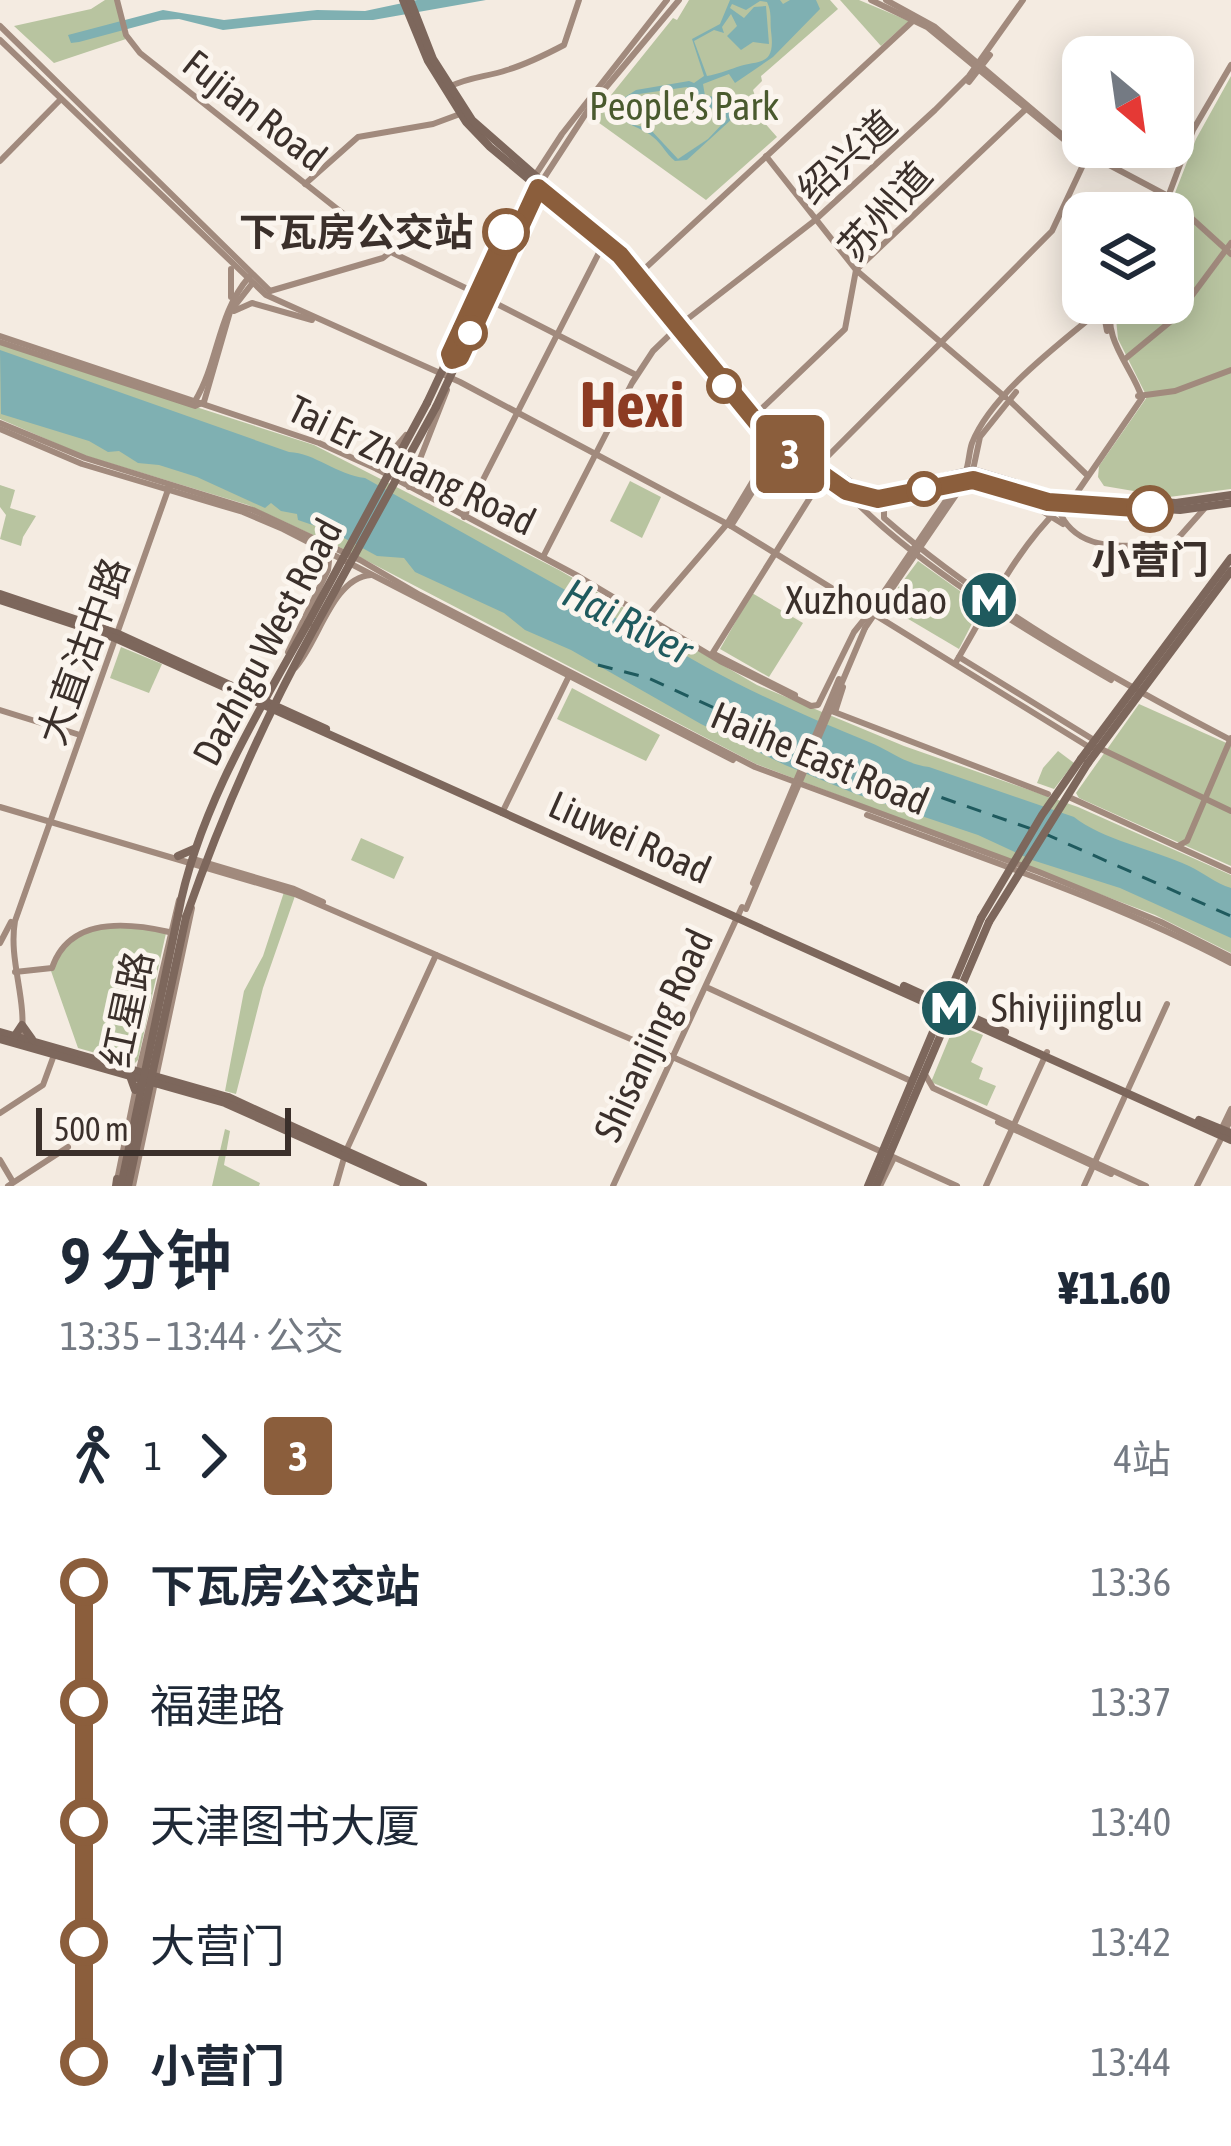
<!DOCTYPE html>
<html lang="zh">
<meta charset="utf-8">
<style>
:root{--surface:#fff;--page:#f6f6f7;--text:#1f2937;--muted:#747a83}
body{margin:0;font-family:"Asap Condensed","Noto Sans SC",sans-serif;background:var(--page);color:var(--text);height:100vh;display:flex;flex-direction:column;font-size:45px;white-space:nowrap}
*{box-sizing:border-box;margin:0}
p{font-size:39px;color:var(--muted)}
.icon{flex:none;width:66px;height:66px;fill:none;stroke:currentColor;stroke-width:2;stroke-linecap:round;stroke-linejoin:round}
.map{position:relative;height:1186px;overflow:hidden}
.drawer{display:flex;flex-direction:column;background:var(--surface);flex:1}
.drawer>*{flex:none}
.badge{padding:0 24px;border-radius:9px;font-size:42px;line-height:78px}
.needle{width:78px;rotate:151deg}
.fabs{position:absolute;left:1062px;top:36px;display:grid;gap:24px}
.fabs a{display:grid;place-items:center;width:132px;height:132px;border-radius:24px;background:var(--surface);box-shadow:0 6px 30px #0003;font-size:60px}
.scale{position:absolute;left:36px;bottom:30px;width:255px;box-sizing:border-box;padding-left:12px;border:6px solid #3b302b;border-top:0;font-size:33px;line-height:42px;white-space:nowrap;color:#3b302b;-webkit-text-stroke:9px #fbf5ee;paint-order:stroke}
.map>.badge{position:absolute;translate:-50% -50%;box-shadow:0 0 0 6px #fff}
.legs{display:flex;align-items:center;gap:18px;height:132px;padding:0 60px;font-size:39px}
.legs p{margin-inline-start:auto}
.head{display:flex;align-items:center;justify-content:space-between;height:204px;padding:0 60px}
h1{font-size:66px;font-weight:600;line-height:90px}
ul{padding:0 60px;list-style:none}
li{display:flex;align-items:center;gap:42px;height:120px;font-size:45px}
li i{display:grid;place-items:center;width:18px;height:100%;margin:0 15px;background:currentColor}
li i::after{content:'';width:30px;height:30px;margin:-15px;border:9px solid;border-radius:50%;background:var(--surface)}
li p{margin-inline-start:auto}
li:first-child i{background:linear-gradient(#0000 50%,currentColor 0)}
li:last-child i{background:linear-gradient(currentColor 50%,#0000 0)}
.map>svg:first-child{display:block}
.green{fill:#b8c4a0}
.water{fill:#7fb0b2;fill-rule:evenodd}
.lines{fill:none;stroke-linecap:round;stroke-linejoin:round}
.ferry{stroke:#1f5a5e;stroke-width:3;stroke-dasharray:15 12;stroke-linecap:butt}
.secondary{stroke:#a18a7d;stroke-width:6}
.primary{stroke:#7d675c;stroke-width:8}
.secondary-bridge{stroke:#a18a7d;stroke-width:6}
.primary-bridge{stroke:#7d675c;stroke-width:8}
.line-1-casing{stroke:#fff;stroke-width:27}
.line-1{stroke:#8b5e3c;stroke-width:18}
.stop-1-dot{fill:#fff;stroke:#8b5e3c;stroke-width:6}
.labels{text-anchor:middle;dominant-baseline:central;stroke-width:10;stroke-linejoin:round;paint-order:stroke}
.park-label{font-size:39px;fill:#4a5a2e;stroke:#fbf5ee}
.street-label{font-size:39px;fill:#3b302b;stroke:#fbf5ee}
.stop-label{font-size:39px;font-weight:bold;fill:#3b302b;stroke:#fbf5ee;text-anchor:end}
.poi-label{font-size:39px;fill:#3b302b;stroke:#fbf5ee;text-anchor:end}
.water-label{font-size:42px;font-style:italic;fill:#1f5a5e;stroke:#fbf5ee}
.town-label{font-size:63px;font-weight:bold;fill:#8c3b22;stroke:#fbf5ee}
</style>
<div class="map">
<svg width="1231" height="1186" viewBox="0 0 1231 1186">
<rect width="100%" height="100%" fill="#f4ebe1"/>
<!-- green -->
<g class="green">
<path d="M105 0H116L126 39 54 63 14 26 91 9Z"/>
<path d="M689 0H830L838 9 761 76 762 81 753 90 755 96 747 103 777 137 706 200 595 120V115L673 18 677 20Z"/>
<path d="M840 0H859L909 21 881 46Z"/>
<path d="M1231 76V489L1169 497 1104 486 1098 477 1099 466 1147 397 1118 339 1115 309 1119 303H1173V198L1196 139Z"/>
<path d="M0 344 314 445 559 570 757 685 904 746 1078 807 1231 875V953L1155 915 756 764 350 552 248 505 83 455 0 419Z"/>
<path d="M630 481 661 497 642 538 610 521Z"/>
<path d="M0 485 15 490 10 508 36 516 23 537 21 546 0 539 6 515 0 507Z"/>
<path d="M918 561 981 606 959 649 888 607V601Z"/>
<path d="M752 593 803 623 769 677 720 649Z"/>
<path d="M121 647 162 664 149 693 110 678Z"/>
<path d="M572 688 660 735 646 761 557 719Z"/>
<path d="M1139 704 1231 745V866L1079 798 1076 793Z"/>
<path d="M1058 751 1074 763 1054 789 1037 783 1043 768Z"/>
<path d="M361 838 404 857 394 879 351 860Z"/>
<path d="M284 892 295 896 263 988 236 1094 225 1091 244 991 263 956Z"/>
<path d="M136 926 166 933 138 1060 134 1064 78 1048 51 971C70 929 93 928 136 926Z"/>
<path d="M955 1024 983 1035 971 1062 983 1068 979 1079 996 1086 987 1106 931 1082Z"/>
<path d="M225 1129 230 1131 224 1165 260 1183 259 1186H212Z"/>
</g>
<!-- water -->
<g class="water">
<path d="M417 0H486L373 20H313L223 30 179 19 161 20 79 42 71 43 68 35 163 10 224 20 317 10 365 11Z"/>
<path d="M730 0H780L783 4 790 0H816L820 9 773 57 735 83 729 74 703 84 705 96 732 98 735 103 733 118 687 160 675 161C666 154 663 145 653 137 637 123 619 129 619 101L636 90 689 81 694 83 704 76 692 39 720 24ZM760 1 767 2C772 12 770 20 771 31 776 68 759 59 737 67 726 71 718 74 707 76L694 41 714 30 724 33 722 27 731 14 737 26 727 36 741 50 753 42 769 44 766 6 754 7 744 18 730 8 732 4 746 10ZM687 87 710 108 720 110 727 119 708 139 678 159 649 128 634 125 625 117 624 100 632 95Z"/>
<path d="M0 350 289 452C315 453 337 475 365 478L637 630 648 625 654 628 651 634C719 679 796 712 869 742 891 751 905 764 929 767L1074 817C1101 839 1155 850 1189 866 1204 873 1215 883 1231 888V938L1120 888 1032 860 978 835 856 794 785 765 701 724 571 650 525 630 504 613 415 572 404 558 377 556 333 532 298 520 297 514 281 511 271 503 265 508 197 477 159 465 138 463 119 451 108 452 89 441 1 414Z"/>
</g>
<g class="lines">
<!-- ferry -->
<g class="ferry">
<path d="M598 665 648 678 805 749"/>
<path d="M814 753 1043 833 1231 916"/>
</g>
<!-- secondary -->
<g class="secondary">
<path d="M117 0 126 35 140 53 393 253 478 294"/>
<path d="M871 0 927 27 1090 161"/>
<path d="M886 0 935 27 1079 149 1166 195 1231 254"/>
<path d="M0 26 270 291"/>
<path d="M0 40 266 295 460 382 731 526 1089 747 1099 748 1231 811"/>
<path d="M969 82 990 55"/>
<path d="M449 87C468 77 487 77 507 70 527 64 545 55 564 45L579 0"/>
<path d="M766 156 856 270 1005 397"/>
<path d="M0 161 60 100"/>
<path d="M536 174 562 134 667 0"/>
<path d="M542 181 592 104 679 0"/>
<path d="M305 184 358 137 433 124 460 114"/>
<path d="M1162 213 1193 130 1231 65"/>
<path d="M640 273 915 19"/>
<path d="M270 291 383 258 433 217"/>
<path d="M231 297V269"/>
<path d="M487 299 636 375"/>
<path d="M234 311 252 303 312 320"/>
<path d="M1107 331 1104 315 1108 303"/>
<path d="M0 336 319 443 377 469 578 576 720 661 811 706 818 705 854 632 871 611"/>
<path d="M0 342 195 406 204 402"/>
<path d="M1125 359 1176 317 1231 243"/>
<path d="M1138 396 1175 391 1231 370"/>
<path d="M1009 400 1086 474"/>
<path d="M195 401C219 361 217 314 249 277"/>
<path d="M204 402 230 312 251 285"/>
<path d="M755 415 845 329 856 270 1028 107"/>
<path d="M0 423 85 458 253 510 360 560 420 595 755 767 1039 872 1161 922 1231 957"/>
<path d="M0 429 82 464 243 512 283 529 733 760"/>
<path d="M820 464 1052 231 1083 165 1092 158"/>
<path d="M377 469 406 435"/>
<path d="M409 487 447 390"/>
<path d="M848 494C917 566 1025 630 1111 680"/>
<path d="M1076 494 1142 398C1133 368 1100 337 1113 303"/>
<path d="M1018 496 1063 524"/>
<path d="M896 497 884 508V518C985 606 1112 679 1231 740"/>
<path d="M1063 506 1061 515C1082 556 1133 544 1172 545L1204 509"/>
<path d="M464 517 607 237"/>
<path d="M731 526 780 448"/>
<path d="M543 557 632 383 653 351 681 324 814 221 935 110 969 76 1023 0"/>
<path d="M869 614 966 471C969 462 969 452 972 443 992 392 1065 340 1106 305"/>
<path d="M648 616 727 524 768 456"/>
<path d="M865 628 973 470 980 437 1016 392"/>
<path d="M288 652 328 570 329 561 323 550"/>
<path d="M712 654 823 477"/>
<path d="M716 655 795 695"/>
<path d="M959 657 1094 740"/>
<path d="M956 662C988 608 1018 545 1065 503"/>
<path d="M295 668C319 642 332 578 371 575"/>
<path d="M0 710 80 735"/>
<path d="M829 710 1048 794"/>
<path d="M835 712 843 687"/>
<path d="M1071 798 1231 871"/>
<path d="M0 807 295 894 677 1059 957 1186"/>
<path d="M502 813 569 676"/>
<path d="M867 815C989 861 1115 902 1231 963"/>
<path d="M1178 846 1187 841 1231 738"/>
<path d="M193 859 294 889 323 902"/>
<path d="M0 943 11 922"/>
<path d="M15 972 52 968C69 917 126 922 169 932"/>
<path d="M706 987 911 1081"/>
<path d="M21 1040C28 1001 8 961 15 921L169 487"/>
<path d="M138 1074 179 900"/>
<path d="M926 1076 933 1088 1146 1186"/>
<path d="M0 1113 43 1085 54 1055"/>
<path d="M998 1122 1111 1174"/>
<path d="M1220 1132 1231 1109"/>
<path d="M0 1160 13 1182"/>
<path d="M117 1180 136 1087"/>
<path d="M8 1186 68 1147"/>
<path d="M133 1186 192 908"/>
<path d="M336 1186 346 1151 436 955"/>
<path d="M613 1186 742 907"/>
<path d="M880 1186 894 1158"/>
<path d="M986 1186 1047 1052"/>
<path d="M1084 1186 1167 1004"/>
<path d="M1197 1186 1231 1119"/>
</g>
<!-- primary -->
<g class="primary">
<path d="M403 0 428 61 466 122 490 147 620 255 768 436 842 489 861 498 878 499 973 480 1048 502 1180 510 1231 503"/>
<path d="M410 0 433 59 472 120 603 235"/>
<path d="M427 403 531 182"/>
<path d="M436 407 539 186"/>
<path d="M747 407 780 437 864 491 887 490 973 470 1052 494 1176 503 1231 495"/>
<path d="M767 457 780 445"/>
<path d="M0 594 116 633 326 729"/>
<path d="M0 600 115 638 1231 1140"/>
<path d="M1081 759 1231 558"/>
<path d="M1088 763 1231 571"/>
<path d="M178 856 194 849"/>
<path d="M178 915C197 812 257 714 308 623"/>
<path d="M186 917C221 817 263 721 315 627"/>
<path d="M904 986 1005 1032"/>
<path d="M0 1032 228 1097 423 1186"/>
<path d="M14 1037 22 1025 32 1039"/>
<path d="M0 1039 225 1103 410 1186"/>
<path d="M130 1076 135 1090 147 1078"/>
<path d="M1199 1120 1231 1133"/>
<path d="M116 1186 117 1179"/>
<path d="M868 1186 981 918"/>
<path d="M876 1186 989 922"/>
</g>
<!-- secondary-bridge -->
<g class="secondary-bridge">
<path d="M753 883 839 679"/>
<path d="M746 909 865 628"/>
</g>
<!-- primary-bridge -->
<g class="primary-bridge">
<path d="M308 623 427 403"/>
<path d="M315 627 436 407"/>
<path d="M981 918 1042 815 1081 759"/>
<path d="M989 922 1088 763"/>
<path d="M121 1186 178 915"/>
<path d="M128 1186 186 917"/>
</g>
</g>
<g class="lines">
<!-- line-1 casing -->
<g class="line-1-casing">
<path id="line-1" d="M506 232 450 354 452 360 460 357 538 188 620 255 768 436 846 491 878 499 973 480 1048 502 1150 509"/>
</g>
<!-- line-1 -->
<use href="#line-1" class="line-1"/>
</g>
<!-- icons -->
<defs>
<g id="metro-disc" transform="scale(3)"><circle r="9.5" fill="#1f5a5e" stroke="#fbf5ee"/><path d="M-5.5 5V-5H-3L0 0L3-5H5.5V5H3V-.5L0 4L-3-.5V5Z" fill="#fff"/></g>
</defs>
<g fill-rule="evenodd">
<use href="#metro-disc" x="989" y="600"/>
<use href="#metro-disc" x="949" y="1008"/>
</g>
<!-- markers -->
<g class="stop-1-dot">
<circle cx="506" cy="232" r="21"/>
<circle cx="470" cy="333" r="15"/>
<circle cx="724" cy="386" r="15"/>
<circle cx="924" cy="489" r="15"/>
<circle cx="1150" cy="509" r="21"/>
</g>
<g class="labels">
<!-- park labels -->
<g class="park-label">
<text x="684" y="106">People's Park</text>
</g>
<!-- street labels -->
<g class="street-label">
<text transform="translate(255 110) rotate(38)">Fujian Road</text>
<text transform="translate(847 157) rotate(-42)">绍兴道</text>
<text transform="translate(885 211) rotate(-48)">苏州道</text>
<text transform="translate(412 465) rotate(26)">Tai Er Zhuang Road</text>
<text transform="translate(267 642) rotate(-62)">Dazhigu West Road</text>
<text transform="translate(83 651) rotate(-70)">大直沽中路</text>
<text transform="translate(820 758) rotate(23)">Haihe East Road</text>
<text transform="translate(630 837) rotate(24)">Liuwei Road</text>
<text transform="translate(127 1009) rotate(-78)">红星路</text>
<text transform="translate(653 1035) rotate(-65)">Shisanjing Road</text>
</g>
<!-- stop labels -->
<g class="stop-label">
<text x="473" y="232">下瓦房公交站</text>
<text x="1150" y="560" text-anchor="middle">小营门</text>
</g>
<!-- poi labels -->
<g class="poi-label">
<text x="947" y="600">Xuzhoudao</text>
<text x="991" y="1008" text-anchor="start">Shiyijinglu</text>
</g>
<!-- water labels -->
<g class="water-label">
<text transform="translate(628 621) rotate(27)">Hai River</text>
</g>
<!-- town labels -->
<g class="town-label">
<text x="632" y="404">Hexi</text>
</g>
</g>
</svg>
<div class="fabs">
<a><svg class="needle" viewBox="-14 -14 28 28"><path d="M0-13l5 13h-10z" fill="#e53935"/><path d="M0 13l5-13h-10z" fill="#747a83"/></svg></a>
<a><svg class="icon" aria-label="layers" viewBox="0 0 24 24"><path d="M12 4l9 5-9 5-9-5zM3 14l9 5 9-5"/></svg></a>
</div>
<div class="scale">500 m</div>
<b class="badge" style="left:790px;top:454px;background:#8b5e3c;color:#fff">3</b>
</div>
<section class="drawer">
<div class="head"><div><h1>9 分钟</h1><p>13:35 – 13:44 · 公交</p></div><b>¥11.60</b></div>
<div class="legs"><svg class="icon" aria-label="walk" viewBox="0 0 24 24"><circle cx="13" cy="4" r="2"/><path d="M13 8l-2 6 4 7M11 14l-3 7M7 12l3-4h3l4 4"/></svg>1<svg class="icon" aria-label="forward" viewBox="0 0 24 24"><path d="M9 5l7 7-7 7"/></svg><b class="badge" style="background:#8b5e3c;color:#fff">3</b><p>4站</p></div>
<ul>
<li><i style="color:#8b5e3c"></i><b>下瓦房公交站</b><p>13:36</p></li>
<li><i style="color:#8b5e3c"></i><span>福建路</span><p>13:37</p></li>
<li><i style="color:#8b5e3c"></i><span>天津图书大厦</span><p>13:40</p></li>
<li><i style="color:#8b5e3c"></i><span>大营门</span><p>13:42</p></li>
<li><i style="color:#8b5e3c"></i><b>小营门</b><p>13:44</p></li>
</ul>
</section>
